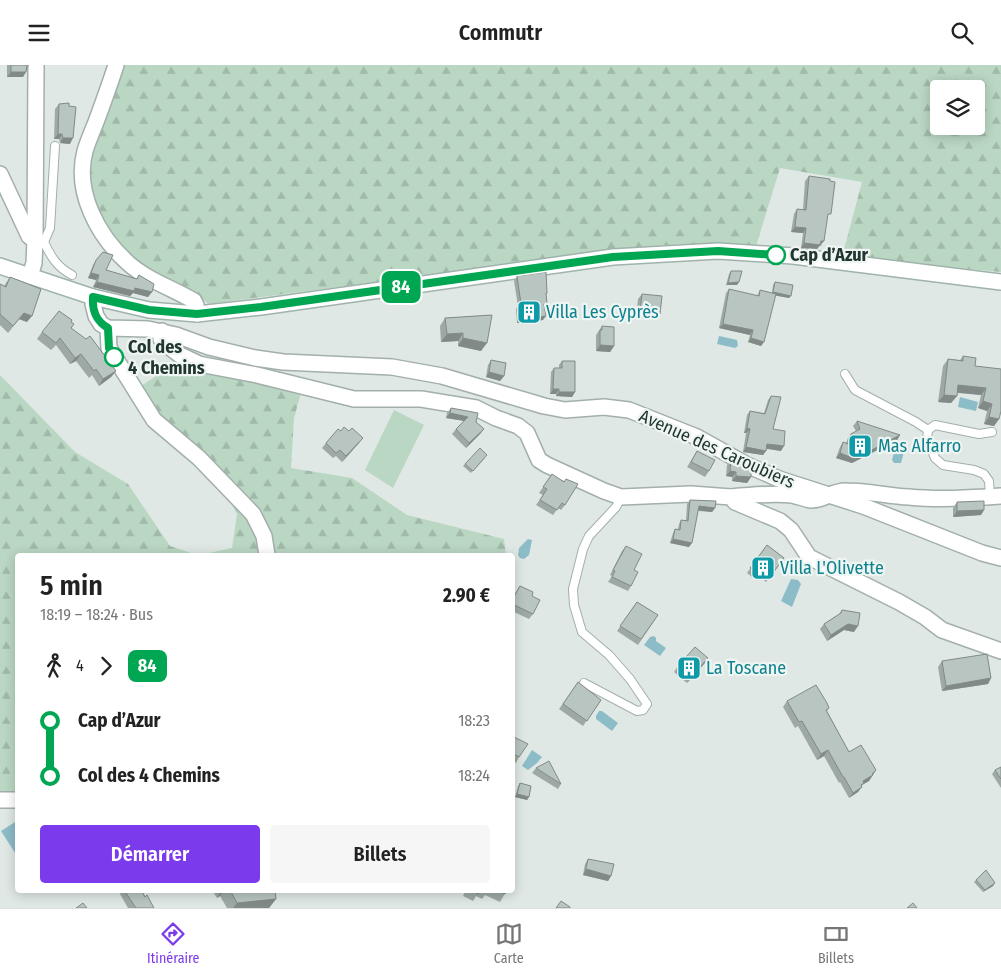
<!DOCTYPE html>
<html lang="fr">
<meta charset="utf-8">
<style>
:root{--surface:#fff;--page:#f6f6f6;--text:#222;--muted:#767676;--line:#e0e0e0;--accent:#7c3aed}
body{margin:0;font-family:"Fira Sans Condensed",sans-serif;background:var(--page);color:var(--text);height:100vh;display:flex;flex-direction:column;font-size:19px;white-space:nowrap}
*{box-sizing:border-box;margin:0}
p{font-size:16px;color:var(--muted)}
.icon{flex:none;width:28px;height:28px;fill:none;stroke:currentColor;stroke-width:2;stroke-linecap:round;stroke-linejoin:round}
.map{position:relative;flex:1;overflow:hidden}
.details{position:absolute;left:15px;top:488px;width:500px;height:340px;display:flex;flex-direction:column;background:var(--surface);border-radius:5px;box-shadow:0 2px 12px #0003}
.details>*{flex:none}
.badge{padding:0 10px;border-radius:8px;font-size:18px;line-height:32px}
.fabs{position:absolute;left:930px;top:15px;display:grid;gap:10px}
.fabs a{display:grid;place-items:center;width:55px;height:55px;border-radius:5px;background:var(--surface);box-shadow:0 2px 12px #0003;font-size:25px}
.map>.badge{position:absolute;translate:-50% -50%;box-shadow:0 0 0 2px #fff}
.legs{display:flex;align-items:center;gap:8px;height:55px;padding:0 25px;font-size:16px}
.legs p{margin-inline-start:auto}
.headline{display:flex;align-items:center;justify-content:space-between;height:85px;padding:0 25px}
h1{font-size:28px;font-weight:600;line-height:38px}
.primary-button{display:flex;gap:10px;margin-top:auto;padding:10px 25px}
.primary-button a{flex:1;height:58px;border-radius:5px;background:var(--accent);color:#fff;font-size:20px;font-weight:600;line-height:58px;text-align:center}
.primary-button a+a{background:var(--page);color:var(--text)}
ul{padding:0 25px;list-style:none}
li{display:flex;align-items:center;gap:18px;height:55px;font-size:19px}
li i{display:grid;place-items:center;width:8px;height:100%;margin:0 6px;background:currentColor}
li i::after{content:'';width:12px;height:12px;margin:-6px;border:4px solid;border-radius:50%;background:var(--surface)}
li p{margin-inline-start:auto}
li:first-child i{background:linear-gradient(#0000 50%,currentColor 0)}
li:last-child i{background:linear-gradient(currentColor 50%,#0000 0)}
header{display:flex;justify-content:space-between;align-items:center;height:65px;padding:0 25px;background:var(--surface);font-size:22px;font-weight:600}
.dock{display:flex;justify-content:space-around;align-items:center;height:70px;border-top:1px solid var(--line);background:var(--surface);font-size:14px;color:var(--muted)}
.dock a{display:grid;justify-items:center;gap:2px}
.dock .on{color:var(--accent)}
.map>svg:first-child{display:block}
.forest{fill:url(#forest-firs);fill-rule:evenodd}
.garden{fill:#bad7c3}
.water{fill:#8cbcc8}
.lines{fill:none;stroke-linecap:round;stroke-linejoin:round}
.service-casing{stroke:#a3afab;stroke-width:10}
.minor-casing{stroke:#a3afab;stroke-width:18}
.tertiary-casing{stroke:#a3afab;stroke-width:18}
.secondary-casing{stroke:#9fb3ac;stroke-width:18}
.service{stroke:#fff;stroke-width:8}
.minor{stroke:#fff;stroke-width:15}
.tertiary{stroke:#fff;stroke-width:15}
.secondary{stroke:#fff;stroke-width:15}
.wall{fill:#9ea9a5}
.shaded-wall{fill:#818a86}
.building{fill:#b8c5c0;stroke:#818a86}
.line-1-casing{stroke:#fff;stroke-width:11}
.line-1{stroke:#00a651;stroke-width:8}
.stop-1-dot{fill:#fff;stroke:#00a651;stroke-width:2.5}
.labels{text-anchor:middle;dominant-baseline:central;stroke-width:4.5;stroke-linejoin:round;paint-order:stroke}
.stop-label{font-size:18px;font-weight:bold;fill:#223631;stroke:#eff5f2;text-anchor:start}
.culture-label{font-size:18px;fill:#0d838f;stroke:#eff5f2;text-anchor:start}
.street-label{font-size:18px;fill:#223631;stroke:#eff5f2}
</style>
<header><svg class="icon" aria-label="menu" viewBox="0 0 24 24"><path d="M4 6h16M4 12h16M4 18h16"/></svg>Commutr<svg class="icon" aria-label="search" viewBox="0 0 24 24"><circle cx="10" cy="10" r="6"/><path d="M15 15l6 6"/></svg></header>
<div class="map">
<svg width="1001" height="843" viewBox="0 0 1001 843">
<defs>
<pattern id="forest-firs" width="22" height="20" patternUnits="userSpaceOnUse" patternTransform="scale(1.25)"><rect width="22" height="20" fill="#bad7c3"/><path d="M5 1l3.5 6h-7zM16 11l3.5 6h-7z" fill="#a0b9a8"/></pattern>
</defs>
<rect width="100%" height="100%" fill="#dfe8e4"/>
<!-- forest -->
<g class="forest">
<path d="M116 0H1001V207L842 192 862 117 780 103 756 181 685 179 640 182 209 239 194 228 149 210 115 175 88 130V91ZM939 24H976V61H939Z"/>
<path d="M180 295 303 321 294 353 291 403 352 413 407 450 504 474 506 490H200L232 483 237 449 204 390 159 352 141 321Z"/>
<path d="M0 310 75 387 128 419 170 481 197 490H18L17 730H0Z"/>
</g>
<!-- garden -->
<path class="garden" d="M394 345 424 360 393 423 365 405Z"/>
<!-- water -->
<g class="water">
<path d="M719 271 737 275 738 281 735 283 717 279Z"/>
<path d="M960 332 978 337 976 346 958 342Z"/>
<path d="M896 380 905 383 901 398H894L892 395Z"/>
<path d="M528 474 532 475 529 490 524 494 520 493 518 490 519 483Z"/>
<path d="M791 514 798 515 801 519 792 542 781 536Z"/>
<path d="M654 571 656 573V576L666 583 660 591 644 580 650 572Z"/>
<path d="M599 646H602L618 658 612 666 596 654V651Z"/>
<path d="M532 685 542 692 537 698 528 705 522 701Z"/>
<path d="M15 757 17 761V791L1 766Z"/>
</g>
<g class="lines">
<!-- service casing -->
<g class="service-casing">
<g id="service">
<path d="M35 176 44 177 50 163 55 81"/>
<path d="M44 177C51 192 57 202 72 210"/>
<path d="M845 309 855 325 916 357 928 365"/>
<path d="M990 432 989 416 984 409 974 405 943 400 935 393 927 374 928 365 935 360 979 369 992 367"/>
<path d="M584 618 637 646 643 645 647 639 630 614 609 590 582 567 574 540 573 524 583 484 589 471 616 442 621 432"/>
</g>
</g>
<!-- minor casing -->
<g class="minor-casing">
<g id="minor">
<path d="M116 0C110 19 103 38 96 57 92 67 88 76 85 86 74 127 98 171 128 198 147 215 172 223 194 236L196 240 197 249"/>
<path d="M0 109 29 171 35 176"/>
<path d="M30 211 34 198 35 176 36 0"/>
<path d="M108 263 109 283 154 355 199 393 253 449 264 471 267 490"/>
<path d="M162 266 161 274 168 281 180 290 199 299 257 310 354 334H421L476 343 496 353 518 361 527 368 539 395 547 400 604 426 621 432 691 429 731 432 735 437 780 456 791 465 809 492 899 537 925 552 942 565 1001 586"/>
<path d="M731 432C751 430 771 428 792 430 798 431 804 434 811 435 823 436 833 425 847 426 868 426 888 431 909 432 939 435 970 433 1001 431"/>
<path d="M0 735H18"/>
</g>
</g>
<!-- tertiary casing -->
<g class="tertiary-casing">
<path id="tertiary" d="M93 232V239L96 251 101 259 108 263 148 264 176 270 209 282 255 293 283 297 392 302 442 311 544 341 565 345 604 342 629 345 697 372 749 401 779 414 863 441 982 488 1001 493"/>
</g>
<!-- secondary casing -->
<g class="secondary-casing">
<path id="secondary" d="M0 201 93 232 149 245 197 249 261 242 613 192 718 186 765 189 793 191 1001 217"/>
</g>
<!-- service -->
<use href="#service" class="service"/>
<!-- minor -->
<use href="#minor" class="minor"/>
<!-- tertiary -->
<use href="#tertiary" class="tertiary"/>
<!-- secondary -->
<use href="#secondary" class="secondary"/>
</g>
<!-- wall -->
<g class="wall">
<path d="M7 0H29L23 12H7Z"/>
<path d="M59 39 69 41 70 79 60 78 59 74H54L55 44Z"/>
<path d="M809 111 827 154 821 181H819L817 184 801 183 803 168 791 167 794 149 797 144H803L805 116Z"/>
<path d="M103 187 106 205 136 214 139 210 152 227 148 232 133 228 130 231 93 222 96 215 88 213 93 200Z"/>
<path d="M731 206 739 217 737 220H726L729 209Z"/>
<path d="M517 211 547 228 546 230 543 255 517 258 516 244 518 241 514 216Z"/>
<path d="M10 212 27 257 19 254 8 268 0 260V219L4 221Z"/>
<path d="M775 217 789 233 775 230 761 281 748 277 750 270 719 263 726 228 729 224 757 231 760 225 772 228 773 220Z"/>
<path d="M642 229 656 254 636 252 638 234Z"/>
<path d="M492 250 481 286 458 281V276L441 277 440 261 445 253Z"/>
<path d="M71 257V263L116 306 111 312 99 321 92 310 89 313 76 296 70 299 56 280 51 285 37 274 42 267Z"/>
<path d="M602 261 614 281 610 287 596 286V270Z"/>
<path d="M963 291 975 301 999 354 994 361 984 359 987 346 978 343 981 330 957 328V331L951 338 938 337 943 301 948 294 960 295Z"/>
<path d="M491 295 504 311 500 316 486 312 488 300Z"/>
<path d="M562 296 575 327 572 332 556 331V329H550L551 307 554 303H559V300Z"/>
<path d="M771 331 773 364 781 386 767 384 763 390 743 387 746 368H744L747 350 750 346 764 348 768 335Z"/>
<path d="M451 343 476 357 484 364 480 369 466 383 452 369 456 364 464 356 446 353 447 348Z"/>
<path d="M857 356 900 370 897 375 852 398 836 393 840 382 843 377 846 378 848 373 851 369 856 366 853 361Z"/>
<path d="M341 366 359 378 342 397 336 391 333 393 322 383 326 378Z"/>
<path d="M697 386 709 406 705 412 687 402Z"/>
<path d="M485 393 471 408 463 401 465 399Z"/>
<path d="M731 394 751 412 747 418 732 416V412L726 411 727 400Z"/>
<path d="M552 409 565 440 561 445 558 443 553 450 536 440 543 430 539 428Z"/>
<path d="M690 435 715 443 712 447 698 446 689 482 670 478 673 468 675 464H678L679 459 681 455H686L687 439Z"/>
<path d="M957 437 984 445 981 450 953 452V443Z"/>
<path d="M767 480 784 493 766 517 759 511 756 515 747 508Z"/>
<path d="M626 481 634 505 631 521 628 526 608 517 612 511 610 510 622 486Z"/>
<path d="M520 521 532 531 533 549 529 554 512 546V533Z"/>
<path d="M637 537 658 550 638 580 617 566Z"/>
<path d="M842 545 854 567 844 565 827 576 820 564 824 559 839 549Z"/>
<path d="M708 593 704 599 687 618 674 607 678 601Z"/>
<path d="M942 596 991 613 988 619 942 626 938 602Z"/>
<path d="M578 617 601 635 583 661 559 644Z"/>
<path d="M787 636 829 643 827 646 849 687 876 705 869 716 862 720 858 727 849 733 840 717 839 718 824 691 817 695 798 661 795 663 783 642Z"/>
<path d="M512 671 519 692 516 698 512 695Z"/>
<path d="M1001 702V723L992 709 995 705Z"/>
<path d="M536 703 561 719 558 724 532 708Z"/>
<path d="M520 718 529 732 527 735 515 732 518 721Z"/>
<path d="M588 794 611 811 608 816 583 810 585 799Z"/>
<path d="M976 815 993 821 983 827 974 817Z"/>
<path d="M122 825H141L153 843H128L120 829Z"/>
<path d="M212 825H275L276 834 269 843H227L220 831 217 833Z"/>
<path d="M466 825H507L500 837 485 830 482 834 476 831 473 836 463 831Z"/>
</g>
<!-- shaded-wall -->
<g class="shaded-wall">
<path d="M11 7H26L23 12H7Z"/>
<path d="M58 69H62L59 74H54Z"/>
<path d="M63 73H73L70 79 60 78Z"/>
<path d="M795 162 806 163 803 168 791 167Z"/>
<path d="M821 176H824L817 184 801 183 804 178Z"/>
<path d="M91 208 99 210 96 215 88 213Z"/>
<path d="M97 217 135 223 152 227 148 232 133 228 130 231 93 222Z"/>
<path d="M739 217 737 220H726L728 218Z"/>
<path d="M773 227 791 231 789 233 772 230Z"/>
<path d="M640 247 660 249 656 254 636 252Z"/>
<path d="M24 248 32 251 27 257 19 254 8 268Z"/>
<path d="M546 251 543 255 517 258 520 254Z"/>
<path d="M723 259 753 265 750 270 719 263Z"/>
<path d="M463 268 458 276 441 277 447 269Z"/>
<path d="M463 273 487 278 481 286 458 281Z"/>
<path d="M751 273 764 277 761 281 748 277Z"/>
<path d="M600 280 614 281 610 287 596 286Z"/>
<path d="M81 289 76 296 70 299 75 293Z"/>
<path d="M116 306 111 312 99 321 103 314Z"/>
<path d="M489 307 504 311 500 316 486 312Z"/>
<path d="M958 320 986 323 981 330 953 327Z"/>
<path d="M553 324H559L556 329H550Z"/>
<path d="M559 327H575L572 332 556 331Z"/>
<path d="M944 330 957 331 951 338 938 337Z"/>
<path d="M983 336 992 339 987 346 978 343Z"/>
<path d="M450 348 468 352 465 356 446 353Z"/>
<path d="M989 352 999 354 994 361 984 359Z"/>
<path d="M747 363 750 364 746 368H744Z"/>
<path d="M484 364 480 369 466 383 469 378Z"/>
<path d="M900 370 897 375 852 398 836 393 840 388Z"/>
<path d="M363 373 359 378 342 397 346 391Z"/>
<path d="M767 379 784 381 781 386 764 383Z"/>
<path d="M746 382 766 386 763 390 743 387Z"/>
<path d="M730 406 736 407 732 412 726 411Z"/>
<path d="M736 411 751 412 747 418 732 416Z"/>
<path d="M699 441 715 443 712 447 696 445Z"/>
<path d="M984 445 981 450 953 452 957 446Z"/>
<path d="M673 474 692 478 689 482 670 478Z"/>
<path d="M848 559 858 561 854 567 844 565 827 576 831 570Z"/>
<path d="M708 593 704 599 687 618 691 612Z"/>
<path d="M991 613 988 619 942 626 946 621Z"/>
<path d="M828 685 824 691 817 695 821 689Z"/>
<path d="M876 705 869 716 862 720 860 723 862 722 858 727 849 733 863 716Z"/>
<path d="M517 729 529 732 527 735 515 732Z"/>
<path d="M586 804 611 811 608 816 583 810Z"/>
<path d="M995 818 993 821 983 827 985 825Z"/>
<path d="M222 825H224L220 831 217 833Z"/>
<path d="M276 834 269 843H233L237 838Z"/>
</g>
<!-- building -->
<g class="building">
<path d="M11 0H27L26 7H11Z"/>
<path d="M69 38V41L76 42 73 73H63L62 69H58L59 39Z"/>
<path d="M809 111 830 114V116L835 117 831 149H828L824 176H821L820 180 804 178 806 163 795 162 797 144 806 145Z"/>
<path d="M103 187 113 190 106 205 137 214 139 210 154 219 152 227 135 223 134 226 97 217 99 210 91 208 96 195Z"/>
<path d="M731 206H742L739 217 728 218Z"/>
<path d="M546 207 547 228H546L547 239H544L546 251 520 254 519 240 521 239 517 211Z"/>
<path d="M10 212 41 224 32 251 24 248 13 261 0 249V219L6 222Z"/>
<path d="M775 217 793 220 791 231 773 227Z"/>
<path d="M729 224 759 231 760 225 776 229 764 277 751 273 753 265 723 259Z"/>
<path d="M642 229 662 231 660 249 640 247Z"/>
<path d="M59 246 72 255 71 257 74 259 71 263 86 274 90 271 116 306 103 314 96 304 94 306 81 289 75 293 60 273 56 278 42 267Z"/>
<path d="M492 250 487 278 463 273V268L447 269 445 253Z"/>
<path d="M602 261 614 262V281L600 280V265H602Z"/>
<path d="M963 291 976 293 975 301 1001 304V346L999 354 989 352 992 339 983 336 986 323 958 320 957 331 944 330 948 294 963 296Z"/>
<path d="M491 295 506 298 504 311 489 307Z"/>
<path d="M562 296H575V327H559V324H553L554 303H562Z"/>
<path d="M771 331 781 332 773 364 785 366 784 381 767 379 766 386 746 382 750 364 747 363 750 346 765 349Z"/>
<path d="M451 343 478 348 476 357 484 364 469 378 456 364 468 352 450 348Z"/>
<path d="M857 356 900 370 855 394 840 388 843 377 848 379 851 369 860 364Z"/>
<path d="M344 362 349 366 352 363 363 373 346 391 340 385 336 388 326 378 338 364 341 366Z"/>
<path d="M480 383 487 390 473 406 465 399Z"/>
<path d="M697 386 715 395 709 406 691 397Z"/>
<path d="M731 394 751 405V412L736 411V407L730 406Z"/>
<path d="M552 409 564 417 566 414 578 419 565 440 562 438 557 445 540 435 547 424 543 422Z"/>
<path d="M690 435 716 436 715 443 699 441 692 478 673 474 675 464 680 465 681 455 688 456Z"/>
<path d="M984 436V445L957 446V437Z"/>
<path d="M767 480 784 493 770 512 762 506 759 510 750 503Z"/>
<path d="M626 481 642 489 634 505 638 507 631 521 612 512 615 506 613 505Z"/>
<path d="M520 521 533 527 532 531 540 535 533 549 512 539V535Z"/>
<path d="M637 537 658 550 641 574 620 561Z"/>
<path d="M842 545 860 548 858 561 848 559 831 570 824 559 841 548Z"/>
<path d="M695 582 708 593 691 612 678 601Z"/>
<path d="M987 589 991 613 946 621 942 596Z"/>
<path d="M578 617 601 635 587 656 563 639Z"/>
<path d="M816 620 827 638 829 643 826 645 849 687 861 680 876 705 872 709 873 710 863 716 864 718 861 720 862 722 853 728 844 712H843L828 685 821 689 802 656 799 657 787 636Z"/>
<path d="M512 671 528 679 519 692 512 688Z"/>
<path d="M549 696 561 719 536 703Z"/>
<path d="M1001 702V714L995 705Z"/>
<path d="M520 718 531 721 529 732 517 729Z"/>
<path d="M588 794 614 799 611 811 586 804Z"/>
<path d="M986 805 995 818 985 825 976 815Z"/>
<path d="M124 825H141L145 832 147 830 154 843H136Z"/>
<path d="M230 825H275L276 834 237 838Z"/>
<path d="M471 825H479L478 829Z"/>
<path d="M496 825H507L505 829Z"/>
<path d="M561 836 570 842V843H556Z"/>
<path d="M83 838 87 843H76Z"/>
<path d="M913 838 917 843H907Z"/>
</g>
<g class="lines">
<!-- line-1 casing -->
<g class="line-1-casing">
<path id="line-1" d="M114 292 109 283 108 263C96 256 92 246 93 232L149 245 197 249 261 242 613 192 718 186 776 190"/>
</g>
<!-- line-1 -->
<use href="#line-1" class="line-1"/>
</g>
<!-- icons -->
<defs>
<g id="building-square" transform="scale(1.25)"><rect x="-9" y="-9" width="18" height="18" rx="4" fill="#0f9aa8" stroke="#eff5f2"/><path d="M-4-6H4V6H1V3H-1V6H-4ZM-2.5-4.3h1.7v1.8h-1.7ZM.8-4.3h1.7v1.8H.8ZM-2.5-1h1.7V.8h-1.7ZM.8-1h1.7V.8H.8Z" fill="#fff"/></g>
</defs>
<g fill-rule="evenodd">
<use href="#building-square" x="529" y="247"/>
<use href="#building-square" x="860" y="381"/>
<use href="#building-square" x="763" y="503"/>
<use href="#building-square" x="689" y="603"/>
</g>
<!-- markers -->
<g class="stop-1-dot">
<circle cx="776" cy="190" r="9"/>
<circle cx="114" cy="292" r="9"/>
</g>
<g class="labels">
<!-- stop labels -->
<g class="stop-label">
<text x="790" y="190">Cap d’Azur</text>
<text x="128" y="282">Col des<tspan x="128" dy="21">4 Chemins</tspan></text>
</g>
<!-- culture labels -->
<g class="culture-label">
<text x="546" y="247">Villa Les Cyprès</text>
<text x="878" y="381">Mas Alfarro</text>
<text x="780" y="503">Villa L'Olivette</text>
<text x="706" y="603">La Toscane</text>
</g>
<!-- street labels -->
<g class="street-label">
<text transform="translate(717 384) rotate(24)">Avenue des Caroubiers</text>
</g>
</g>
</svg>
<div class="fabs">
<a><svg class="icon" aria-label="layers" viewBox="0 0 24 24"><path d="M12 4l9 5-9 5-9-5zM3 14l9 5 9-5"/></svg></a>
</div>
<b class="badge" style="left:401px;top:222px;background:#00a651;color:#fff">84</b>
<section class="details">
<div class="headline"><div><h1>5 min</h1><p>18:19 – 18:24 · Bus</p></div><b>2.90 €</b></div>
<div class="legs"><svg class="icon" aria-label="walk" viewBox="0 0 24 24"><circle cx="13" cy="4" r="2"/><path d="M13 8l-2 6 4 7M11 14l-3 7M7 12l3-4h3l4 4"/></svg>4<svg class="icon" aria-label="forward" viewBox="0 0 24 24"><path d="M9 5l7 7-7 7"/></svg><b class="badge" style="background:#00a651;color:#fff">84</b></div>
<ul>
<li><i style="color:#00a651"></i><b>Cap d’Azur</b><p>18:23</p></li>
<li><i style="color:#00a651"></i><b>Col des 4 Chemins</b><p>18:24</p></li>
</ul>
<div class="primary-button"><a>Démarrer</a><a>Billets</a></div>
</section>
</div>
<nav class="dock">
<a class="on"><svg class="icon" aria-label="directions" viewBox="0 0 24 24"><path d="M12 3l9 9-9 9-9-9zM9 14v-3h6M13 9l2 2-2 2"/></svg>Itinéraire</a>
<a><svg class="icon" aria-label="map" viewBox="0 0 24 24"><path d="M3 6l6-2 6 2 6-2v14l-6 2-6-2-6 2zM9 4v14M15 6v14"/></svg>Carte</a>
<a><svg class="icon" aria-label="tickets" viewBox="0 0 24 24"><path d="M3 7h18v10H3zM15 7v10"/></svg>Billets</a>
</nav>
